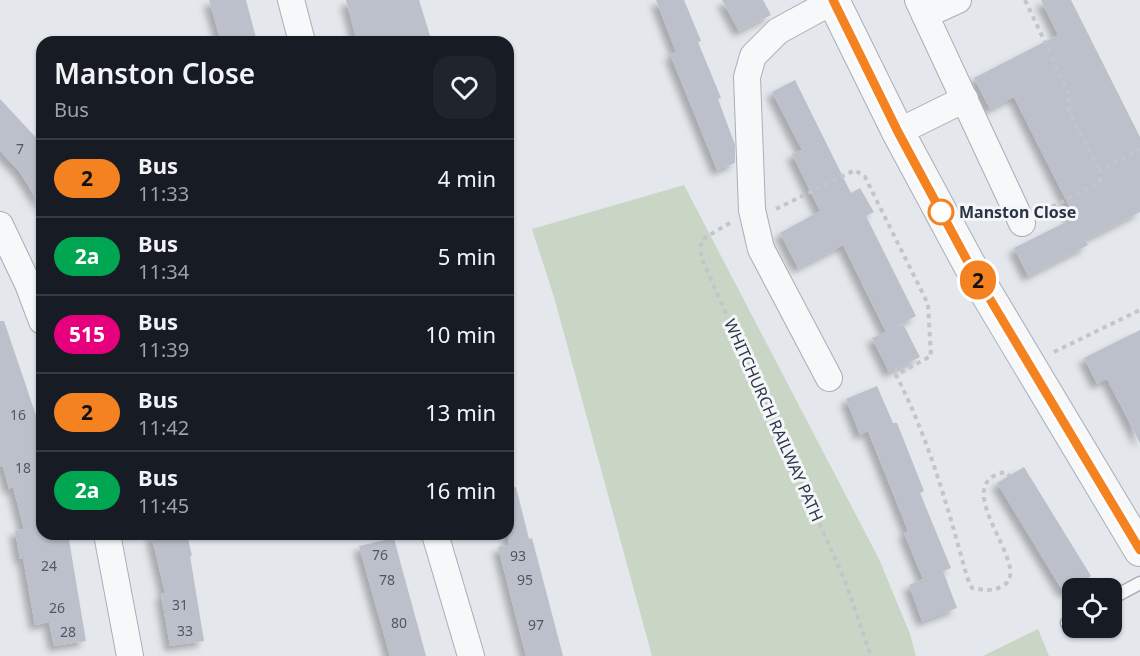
<!DOCTYPE html>
<style>
:root{--surface:#171b24;--page:#20242c;--text:#f1f3f6;--muted:#9ea1a6;--line:#363941}
body{margin:0;font-family:"Noto Sans",sans-serif;background:var(--page);color:var(--text);height:100vh;display:flex;flex-direction:column;font-size:22px;white-space:nowrap}
*{box-sizing:border-box;margin:0}
p{font-size:20px;color:var(--muted)}
.icon{flex:none;width:33px;height:33px;fill:none;stroke:currentColor;stroke-width:2;stroke-linecap:round;stroke-linejoin:round}
.map{position:relative;flex:1;overflow:hidden}
.side{position:absolute;left:36px;top:36px;width:478px;height:504px;display:flex;flex-direction:column;background:var(--surface);border-radius:18px;box-shadow:0 2px 4px #0004}
.side>*{flex:none}
.badge{padding:0 12px;border-radius:20px;font-size:21px;line-height:39px}
.controls{position:absolute;left:1062px;top:578px;display:grid;gap:12px}
.controls a{display:grid;place-items:center;width:60px;height:60px;border-radius:12px;background:var(--surface);box-shadow:0 2px 4px #0004;font-size:30px}
.map>.badge{position:absolute;translate:-50% -50%;box-shadow:0 0 0 3px #fff}
.round{display:grid;place-items:center;flex:none;width:63px;height:63px;border-radius:18px;background:var(--page)}
.head{display:flex;align-items:center;justify-content:space-between;height:102px;padding:0 18px}
h1{font-size:28px;font-weight:600;line-height:45px}
ul{padding:0;list-style:none}
li{display:flex;align-items:center;gap:18px;height:78px;padding:0 18px;border-top:2px solid var(--line)}
li div{flex:1}
li b{display:block;font-size:22px}
li em{font-style:normal}
li .badge{min-width:66px;font-weight:700;text-align:center}
.map>svg:first-child{display:block}
.green{fill:#c9d6c5}
.building{fill:#bbc0ca;filter:url(#shadow)}
.lines{fill:none;stroke-linecap:round;stroke-linejoin:round}
.service-casing{stroke:#a9aeb7;stroke-width:15}
.minor-casing{stroke:#a9aeb7;stroke-width:28}
.tertiary-casing{stroke:#a9aeb7;stroke-width:34}
.path{stroke:#c2c5cb;stroke-width:4;stroke-dasharray:4.5 4.5;stroke-linecap:butt}
.service{stroke:#f7f8fa;stroke-width:12}
.minor{stroke:#f7f8fa;stroke-width:26}
.tertiary{stroke:#f7f8fa;stroke-width:32}
.line-casing{stroke:#fff;stroke-width:14}
.line{stroke:#f58220;stroke-width:9}
.stop-dot{fill:#fff;stroke:#f58220;stroke-width:3}
.labels{text-anchor:middle;dominant-baseline:central;stroke-width:6;stroke-linejoin:round;paint-order:stroke}
.number-label{font-size:14px;fill:#4f5766}
.stop-label{font-size:16px;font-weight:bold;fill:#2b3445;stroke:#f4f6f9;text-anchor:start}
.street-label{font-size:16px;fill:#2b3445;stroke:#f4f6f9}
</style>
<div class="map">
<svg width="1140" height="656" viewBox="0 0 1140 656">
<defs>
<filter id="shadow"><feDropShadow dx="-5.5" dy="5.5" stdDeviation="3" flood-color="#0004"/></filter>
</defs>
<rect width="100%" height="100%" fill="#e4e7ec"/>
<!-- green -->
<g class="green">
<path d="M684 185 879 559 910 634 916 656H652L554 297 532 229Z"/>
<path d="M1038 629 1049 656H983Z"/>
</g>
<!-- building -->
<g class="building">
<path d="M209 0H246L256 38 239 42H221Z"/>
<path d="M346 0H419L432 42H357Z"/>
<path d="M656 0H684L701 41 698 42 721 98 718 99 735 145V163L717 170 670 54 676 52Z"/>
<path d="M722 0H763L771 15 739 31Z"/>
<path d="M1041 0H1071L1140 137V212L1085 240 1088 245 1028 276 1014 248 1072 219 1069 214 1072 212 1014 97 990 109 974 78 1058 35Z"/>
<path d="M795 80 851 193 860 188 874 212 866 216 916 316 889 330 903 324 920 357 889 372 872 338 886 332 843 245 798 268 780 233 820 211 792 154 802 150 772 92Z"/>
<path d="M0 99 42 144V207L19 171 0 151Z"/>
<path d="M0 321H4L42 433V534H68L86 641 54 646 49 622 35 625 23 558 20 559 15 531 24 529 13 487 9 489 3 467H0Z"/>
<path d="M1140 330V443L1107 379 1097 384 1084 358Z"/>
<path d="M877 386 893 423H897L924 491 920 493 951 568 943 571 957 608 922 621 909 585 923 579 904 533 908 531 868 431 860 435 846 399Z"/>
<path d="M1024 467 1091 576 1064 593 997 483Z"/>
<path d="M516 487 529 539 532 538 563 656H526L498 547 508 545V488Z"/>
<path d="M151 534H187L192 556H190L204 641 170 646 161 594 165 593Z"/>
<path d="M394 538 400 561 426 656H390L373 596 359 546Z"/>
</g>
<g class="lines">
<!-- service casing -->
<g class="service-casing">
<g id="service">
<path d="M1112 598 1140 583"/>
<path d="M1067 623 1072 620"/>
</g>
</g>
<!-- minor casing -->
<g class="minor-casing">
<g id="minor">
<path d="M291 0 302 42"/>
<path d="M918 0 1022 223"/>
<path d="M925 15 958 0"/>
<path d="M898 132 965 99"/>
<path d="M0 225 28 284 42 321"/>
<path d="M829 378 761 249 752 210 747 77 753 56 778 31 833 1"/>
<path d="M107 534 130 656"/>
<path d="M435 534 471 656"/>
</g>
</g>
<!-- tertiary casing -->
<g class="tertiary-casing">
<path id="tertiary" d="M833 0 898 132 969 264 1140 550"/>
</g>
<!-- path -->
<g class="path">
<path d="M1025 0 1069 93V111L1100 170"/>
<path d="M776 209 855 170 865 177 928 304 931 356 896 375C929 439 948 508 967 577L972 588C983 590 994 592 1004 585 1034 567 945 484 1005 472L1010 476"/>
<path d="M1044 211 1100 182V170L1140 149"/>
<path d="M730 223 701 240V257L845 581 871 656"/>
<path d="M1054 352 1140 310"/>
</g>
<!-- service -->
<use href="#service" class="service"/>
<!-- minor -->
<use href="#minor" class="minor"/>
<!-- tertiary -->
<use href="#tertiary" class="tertiary"/>
</g>
<g class="lines">
<!-- line casing -->
<g class="line-casing">
<path id="line" d="M833 0 898 132 969 264 1140 550"/>
</g>
<!-- line -->
<use href="#line" class="line"/>
</g>
<!-- markers -->
<circle class="stop-dot" cx="941" cy="212" r="12"/>
<g class="labels">
<!-- number labels -->
<g class="number-label">
<text x="20" y="148">7</text>
<text x="18" y="414">16</text>
<text x="23" y="467">18</text>
<text x="380" y="554">76</text>
<text x="518" y="555">93</text>
<text x="49" y="565">24</text>
<text x="387" y="579">78</text>
<text x="525" y="579">95</text>
<text x="180" y="604">31</text>
<text x="57" y="607">26</text>
<text x="399" y="622">80</text>
<text x="536" y="624">97</text>
<text x="185" y="630">33</text>
<text x="68" y="631">28</text>
</g>
<!-- stop labels -->
<g class="stop-label">
<text x="959" y="212">Manston Close</text>
</g>
<!-- street labels -->
<g class="street-label">
<text transform="translate(774 420) rotate(66)">WHITCHURCH RAILWAY PATH</text>
</g>
</g>
</svg>
<div class="controls">
<a><svg class="icon" aria-label="locate" viewBox="0 0 24 24"><circle cx="12" cy="12" r="6"/><path d="M12 2v4M12 18v4M2 12h4M18 12h4"/></svg></a>
</div>
<b class="badge" style="left:978px;top:280px;background:#f58220;color:#111">2</b>
<section class="side">
<div class="head"><div><h1>Manston Close</h1><p>Bus</p></div><a class="round"><svg class="icon" aria-label="heart" viewBox="0 0 24 24"><path d="M12 20l-8-8c-3-5 5-10 8-4 3-6 11-1 8 4z"/></svg></a></div>
<ul>
<li><span class="badge" style="background:#f58220;color:#111">2</span><div><b>Bus</b><p>11:33</p></div><em>4 min</em></li>
<li><span class="badge" style="background:#00a651;color:#fff">2a</span><div><b>Bus</b><p>11:34</p></div><em>5 min</em></li>
<li><span class="badge" style="background:#e6007e;color:#fff">515</span><div><b>Bus</b><p>11:39</p></div><em>10 min</em></li>
<li><span class="badge" style="background:#f58220;color:#111">2</span><div><b>Bus</b><p>11:42</p></div><em>13 min</em></li>
<li><span class="badge" style="background:#00a651;color:#fff">2a</span><div><b>Bus</b><p>11:45</p></div><em>16 min</em></li>
</ul>
</section>
</div>
